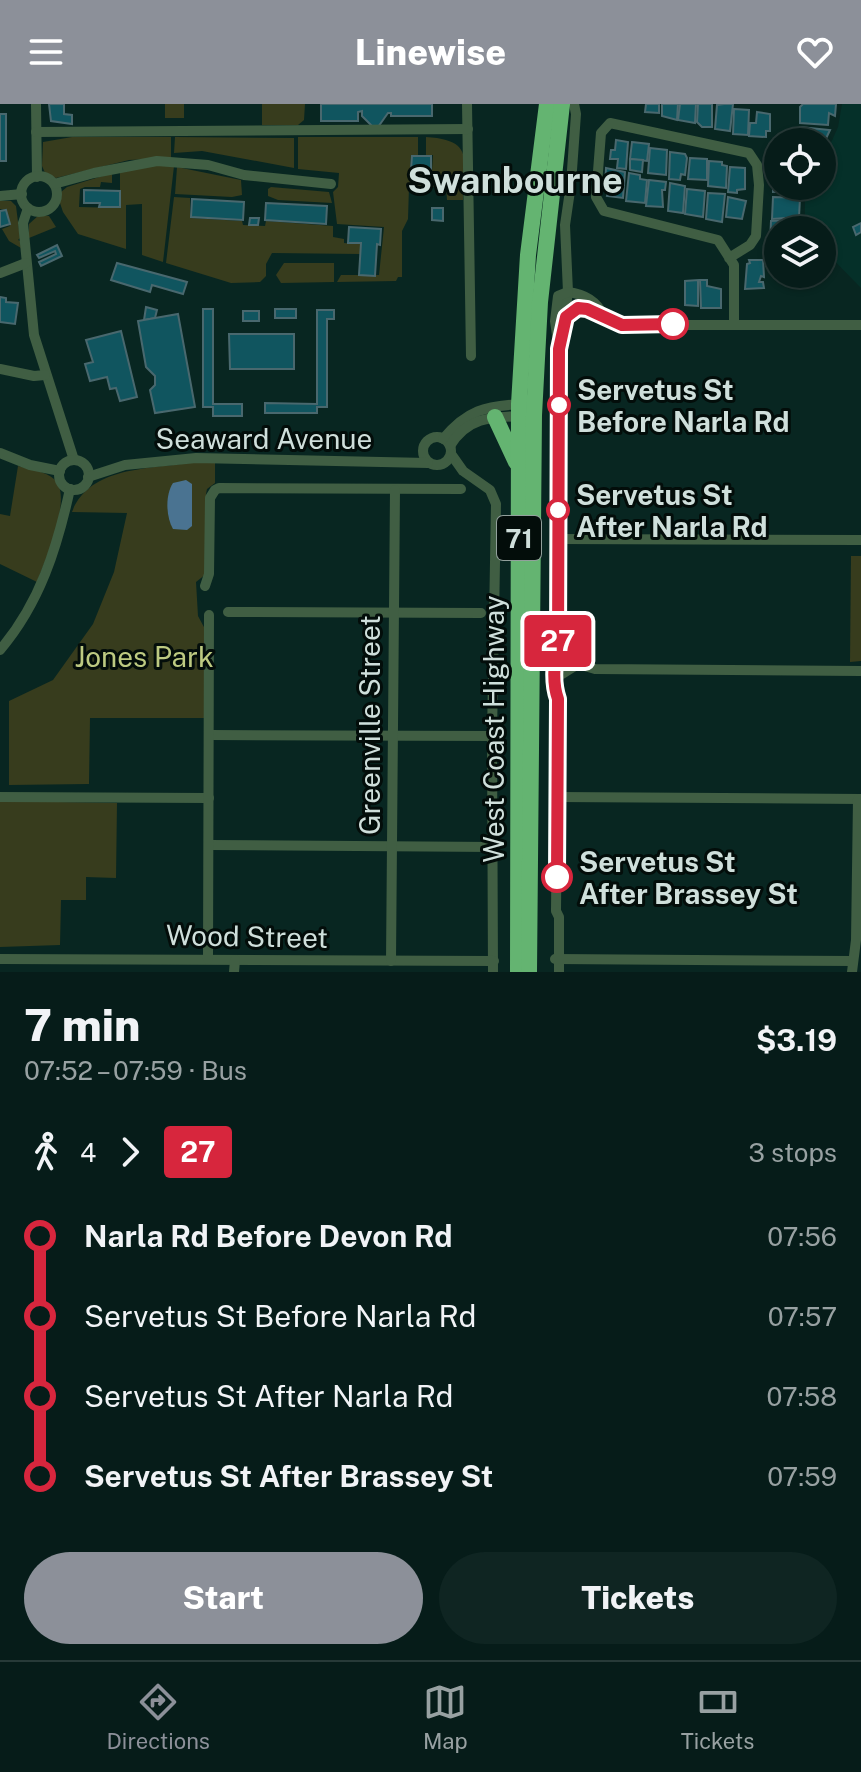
<!DOCTYPE html>
<meta charset="utf-8">
<style>
:root{--surface:#061c19;--page:#0f2522;--text:#f1f3f6;--muted:#98a1a2;--line:#273a38;--accent:#8c9099}
body{margin:0;font-family:"Public Sans",sans-serif;background:var(--page);color:var(--text);height:100vh;display:flex;flex-direction:column;font-size:30px;white-space:nowrap}
*{box-sizing:border-box;margin:0}
p{font-size:26px;color:var(--muted)}
.icon{flex:none;width:44px;height:44px;fill:none;stroke:currentColor;stroke-width:2;stroke-linecap:round;stroke-linejoin:round}
.map{position:relative;height:868px;overflow:hidden}
.panel{display:flex;flex-direction:column;background:var(--surface);flex:1}
.panel>*{flex:none}
.badge{padding:0 16px;border-radius:6px;font-size:28px;line-height:52px}
.buttons{position:absolute;left:764px;top:24px;display:grid;gap:16px}
.buttons a{display:grid;place-items:center;width:72px;height:72px;border-radius:50%;background:var(--surface);box-shadow:0 2px 6px #0004,0 0 0 2px var(--line);font-size:40px}
.map>.badge{position:absolute;translate:-50% -50%;box-shadow:0 0 0 4px #fff}
.legs{display:flex;align-items:center;gap:12px;height:88px;padding:0 24px;font-size:26px}
.legs p{margin-inline-start:auto}
.headline{display:flex;align-items:center;justify-content:space-between;height:136px;padding:0 24px}
h1{font-size:44px;font-weight:800;line-height:60px}
.cta{display:flex;gap:16px;margin-top:auto;padding:16px 24px}
.cta a{flex:1;height:92px;border-radius:48px;background:var(--accent);color:#fff;font-size:32px;font-weight:800;line-height:92px;text-align:center}
.cta a+a{background:var(--page);color:var(--text)}
ul{padding:0 24px;list-style:none}
li{display:flex;align-items:center;gap:28px;height:80px;font-size:30px}
li i{display:grid;place-items:center;width:12px;height:100%;margin:0 10px;background:currentColor}
li i::after{content:'';width:20px;height:20px;margin:-10px;border:6px solid;border-radius:50%;background:var(--surface)}
li p{margin-inline-start:auto}
li:first-child i{background:linear-gradient(#0000 50%,currentColor 0)}
li:last-child i{background:linear-gradient(currentColor 50%,#0000 0)}
header{display:flex;justify-content:space-between;align-items:center;height:104px;padding:0 24px;background:var(--accent);color:#fff;font-size:36px;font-weight:800}
.menu{display:flex;justify-content:space-around;align-items:center;height:112px;border-top:2px solid var(--line);background:var(--surface);font-size:22px;color:var(--muted)}
.menu a{display:grid;justify-items:center;gap:4px}
.menu .selected{color:var(--accent)}
.map>svg:first-child{display:block}
.built{fill:#053029}
.green{fill:#373c1d}
.water{fill:#4a7391}
.building{fill:#10555f;stroke:#49686e;stroke-width:2}
.lines{fill:none;stroke-linecap:round;stroke-linejoin:round}
.minor{stroke:#405e43;stroke-width:10}
.highway{stroke:#64b471;stroke-width:16}
.line-1-casing{stroke:#fff;stroke-width:18}
.line-1{stroke:#d7263d;stroke-width:12}
.stop-1-dot{fill:#fff;stroke:#d7263d;stroke-width:4}
.labels{text-anchor:middle;dominant-baseline:central;stroke-width:6;stroke-linejoin:round;paint-order:stroke}
.shield{fill:#030d0a;stroke:#92a09c;stroke-width:2}
.shield-label{font-size:26px;font-weight:bold;fill:#cfdfdb}
.stop-label{font-size:28px;font-weight:bold;fill:#cfdfdb;stroke:#030d0a;text-anchor:start}
.street-label{font-size:28px;fill:#cfdfdb;stroke:#030d0a}
.park-label{font-size:28px;fill:#bdca81;stroke:#030d0a}
.district-label{font-size:36px;font-weight:bold;fill:#cfdfdb;stroke:#030d0a}
</style>
<header><svg class="icon" aria-label="menu" viewBox="0 0 24 24"><path d="M4 6h16M4 12h16M4 18h16"/></svg>Linewise<svg class="icon" aria-label="heart" viewBox="0 0 24 24"><path d="M12 20l-8-8c-3-5 5-10 8-4 3-6 11-1 8 4z"/></svg></header>
<div class="map">
<svg width="861" height="868" viewBox="0 0 861 868">
<rect width="100%" height="100%" fill="#082621"/>
<!-- built -->
<path class="built" d="M842 0H861V184L822 144V126H810L805 115V92L810 82H822V59L838 23Z"/>
<!-- green -->
<g class="green">
<rect x="165" y="0" width="19" height="14"/>
<path d="M262 0H305L304 16 298 21H262Z"/>
<path d="M72 33H171V54L129 56 56 74 46 71 42 62 43 38Z"/>
<path d="M175 33 294 34V64L202 47 174 49Z"/>
<path d="M298 33H418V51H411L410 66 432 67 433 51H426V33C475 36 464 56 463 96H447L446 83H409L408 115 402 127V173H398L396 177 337 178 341 171H379L384 123 337 120 333 88 338 83 339 69 298 65Z"/>
<path d="M157 61 174 62 163 158 142 151V100L126 101V145L78 130 63 108 59 96 61 88 67 83 112 69V79L101 78 100 83H85L80 85 79 103 120 104V68Z"/>
<path d="M177 63 241 76 242 91 232 93 175 90Z"/>
<path d="M271 83 329 88 332 99 278 96 268 92V85Z"/>
<path d="M174 93 190 94V114L242 117 243 121 265 122 266 117 333 122V133L344 135V139L360 140V150L272 149 266 160V172L260 178 231 179 166 159Z"/>
<path d="M0 97H11L16 102 20 134 18 136 20 137 21 144 9 137 2 125 10 122 6 106 0 105Z"/>
<path d="M39 111 49 112 56 123 29 134V120Z"/>
<path d="M284 159H334V178L281 179 276 171Z"/>
<path d="M189 359H215V379L207 385 206 390V470L196 478 198 512 205 525V614H90L89 680 9 681V597L53 576 93 520 114 468 127 409 72 408C89 363 148 365 189 359Z"/>
<path d="M18 362C29 365 45 367 54 375 74 391 45 457 37 478L0 460V410L10 412Z"/>
<path d="M851 452H861V557L850 558Z"/>
<path d="M0 697 117 699 116 774 86 773V796H61L60 841 0 843Z"/>
</g>
<!-- water -->
<path class="water" d="M186 376 192 380V422L187 426 173 425C166 413 165 391 173 379Z"/>
<!-- building -->
<g class="building">
<path d="M49 0H64V10L72 11V20L51 17Z"/>
<path d="M321 0H432V12H391V9H388L378 23H373L362 12V7L358 8V17H321Z"/>
<path d="M646 0H659V9L645 8Z"/>
<path d="M662 0H678L677 16 662 12Z"/>
<path d="M680 0H696L695 19 678 16Z"/>
<path d="M698 0H712V23H702L697 18Z"/>
<path d="M724 0H733L730 27 715 25 717 1Z"/>
<path d="M803 0H836L835 12 829 9 828 21 800 19V3Z"/>
<path d="M734 5 749 6 748 31 733 30Z"/>
<path d="M757 8 770 10V27H766V33L749 32 750 19H756Z"/>
<rect x="0" y="10" width="6" height="47"/>
<path d="M800 23 830 26 822 43V38H796L799 33Z"/>
<path d="M616 36 628 38 626 65 617 64 618 55H610L611 46H615Z"/>
<path d="M632 38 649 40 647 57 630 55Z"/>
<path d="M650 44 667 46 666 71 648 69Z"/>
<path d="M670 48 685 50 687 54 685 71 681 70 680 76 669 75Z"/>
<path d="M412 52H431V65H411Z"/>
<path d="M690 54 707 55V76L688 75Z"/>
<path d="M630 55 643 56 642 68 630 66Z"/>
<path d="M709 57 722 58V61L727 62 726 84 708 82Z"/>
<path d="M730 63 745 64V85L737 86V89L728 88Z"/>
<path d="M606 64 625 68 623 94 607 92 608 88H605Z"/>
<path d="M629 69 640 71V75L647 76 645 99 626 97Z"/>
<path d="M773 69H778V82H796V87L773 88Z"/>
<path d="M649 76 666 78 665 86H662L663 103 646 102Z"/>
<path d="M670 79 685 82 683 109 668 107Z"/>
<path d="M687 85 705 87 703 113 685 110Z"/>
<path d="M84 86 120 87V103H99L100 99H84Z"/>
<path d="M708 89 725 90 722 118 706 115Z"/>
<path d="M728 93 746 97 742 115 726 113Z"/>
<path d="M773 93 800 94 799 113 772 115Z"/>
<path d="M192 95 244 98 243 116 191 113Z"/>
<path d="M266 99 327 102 326 120 265 116Z"/>
<path d="M432 104H443V117L432 116Z"/>
<path d="M6 106 10 120 0 123V107Z"/>
<path d="M250 114H259L258 121H249Z"/>
<path d="M787 116 800 118V126H778V138H770L771 117Z"/>
<path d="M861 119V128L856 131 853 123Z"/>
<path d="M349 123 381 125 380 141 377 140 375 172 359 171 361 139H348Z"/>
<path d="M57 141 62 152 41 162 39 158 56 150 55 147 39 154 37 151Z"/>
<path d="M749 156H763L764 173 761 172 759 178H763L764 184 745 185 747 160 750 159Z"/>
<path d="M117 159 187 178 183 190 152 181 150 188 111 176Z"/>
<path d="M698 176V202L685 201V177Z"/>
<path d="M700 176H707V182L721 185V204H701Z"/>
<path d="M0 193 6 194V198L18 199 15 220 0 218Z"/>
<path d="M146 203 157 206 155 214 144 216Z"/>
<path d="M203 205H213V300H242V312H213V303H203Z"/>
<rect x="275" y="205" width="21" height="9"/>
<path d="M317 206H334V215H327V303H317V309H265V299L317 300Z"/>
<rect x="243" y="207" width="16" height="10"/>
<path d="M178 210 195 303 155 309 150 286 155 281V272L146 263 138 217Z"/>
<path d="M121 227 137 293 120 297 116 284 110 285 107 273 90 277 85 260 93 258 86 236Z"/>
<path d="M229 230H294V265H230Z"/>
</g>
<g class="lines">
<!-- minor -->
<g class="minor">
<path d="M36 0 37 73"/>
<path d="M467 0 471 252"/>
<path d="M36 28 468 25"/>
<circle cx="39" cy="90" r="18"/>
<path d="M54 80 94 69 157 57 208 61 244 71 331 80"/>
<path d="M0 92 22 90"/>
<path d="M28 104 23 119 34 231 74 356"/>
<path d="M729 154 750 141 756 132 759 81 757 61 749 49 610 19 601 29 596 93 604 107 718 136 734 161V221"/>
<path d="M0 169 26 159"/>
<path d="M568 188C584 190 596 196 603 211"/>
<path d="M566 213 572 206 582 204 622 221H861"/>
<path d="M561 236 568 188 565 121 571 80 576 10 574 0"/>
<path d="M0 265 34 272 45 271"/>
<circle cx="437" cy="347" r="14"/>
<path d="M443 335C467 306 485 302 522 300"/>
<path d="M450 342C468 312 493 313 524 312"/>
<path d="M0 349 30 361 60 367"/>
<path d="M451 350 463 367 490 386 496 400 492 632 493 868"/>
<circle cx="74" cy="371" r="15"/>
<path d="M88 373 125 361 196 354 428 359"/>
<path d="M558 435 861 436"/>
<path d="M205 482 209 470 210 394 215 386 219 384 461 385"/>
<path d="M228 508 481 509"/>
<path d="M0 546C40 499 57 444 70 385"/>
<path d="M562 570 578 560 595 565 861 567"/>
<path d="M210 631 492 632"/>
<path d="M0 693 209 694"/>
<path d="M557 693 861 695"/>
<path d="M209 741 493 743"/>
<path d="M0 855 494 857"/>
<path d="M208 855 209 511"/>
<path d="M555 855 853 857"/>
<path d="M391 857 395 386"/>
<path d="M234 868 235 856"/>
<path d="M559 868V813L556 807 558 595C553 581 552 560 558 546L559 245 555 217 558 192 568 188"/>
<path d="M852 868 856 836 858 695"/>
</g>
<!-- highway -->
<g class="highway">
<path d="M495 313 516 358"/>
<path d="M518 868 519 300 528 151 547 0"/>
<path d="M529 868 534 311 540 198 562 0"/>
</g>
</g>
<g class="lines">
<!-- line-1 casing -->
<g class="line-1-casing">
<path id="line-1" d="M557 773 558 595C553 581 553 560 558 546L559 245 566 213 578 204 587 205 622 221 673 220"/>
</g>
<!-- line-1 -->
<use href="#line-1" class="line-1"/>
</g>
<!-- markers -->
<g class="stop-1-dot">
<circle cx="673" cy="220" r="14"/>
<circle cx="559" cy="301" r="10"/>
<circle cx="558" cy="406" r="10"/>
<circle cx="557" cy="773" r="14"/>
</g>
<g class="labels">
<!-- shield labels -->
<rect class="shield" x="497" y="412" width="44" height="44" rx="6"/>
<g class="shield-label">
<text x="519" y="434">71</text>
</g>
<!-- stop labels -->
<g class="stop-label">
<text x="577" y="285">Servetus St<tspan x="577" dy="32">Before Narla Rd</tspan></text>
<text x="576" y="390">Servetus St<tspan x="576" dy="32">After Narla Rd</tspan></text>
<text x="579" y="757">Servetus St<tspan x="579" dy="32">After Brassey St</tspan></text>
</g>
<!-- street labels -->
<g class="street-label">
<text x="264" y="334">Seaward Avenue</text>
<text transform="translate(369 621) rotate(-90)">Greenville Street</text>
<text transform="translate(493 625) rotate(-90)">West Coast Highway</text>
<text transform="translate(247 832) rotate(1)">Wood Street</text>
</g>
<!-- park labels -->
<g class="park-label">
<text x="144" y="552">Jones Park</text>
</g>
<!-- district labels -->
<g class="district-label">
<text x="515" y="76">Swanbourne</text>
</g>
</g>
</svg>
<div class="buttons">
<a><svg class="icon" aria-label="locate" viewBox="0 0 24 24"><circle cx="12" cy="12" r="6"/><path d="M12 2v4M12 18v4M2 12h4M18 12h4"/></svg></a>
<a><svg class="icon" aria-label="layers" viewBox="0 0 24 24"><path d="M12 4l9 5-9 5-9-5zM3 14l9 5 9-5"/></svg></a>
</div>
<b class="badge" style="left:558px;top:537px;background:#d7263d;color:#fff">27</b>
</div>
<section class="panel">
<div class="headline"><div><h1>7 min</h1><p>07:52 – 07:59 · Bus</p></div><b>$3.19</b></div>
<div class="legs"><svg class="icon" aria-label="walk" viewBox="0 0 24 24"><circle cx="13" cy="4" r="2"/><path d="M13 8l-2 6 4 7M11 14l-3 7M7 12l3-4h3l4 4"/></svg>4<svg class="icon" aria-label="forward" viewBox="0 0 24 24"><path d="M9 5l7 7-7 7"/></svg><b class="badge" style="background:#d7263d;color:#fff">27</b><p>3 stops</p></div>
<ul>
<li><i style="color:#d7263d"></i><b>Narla Rd Before Devon Rd</b><p>07:56</p></li>
<li><i style="color:#d7263d"></i><span>Servetus St Before Narla Rd</span><p>07:57</p></li>
<li><i style="color:#d7263d"></i><span>Servetus St After Narla Rd</span><p>07:58</p></li>
<li><i style="color:#d7263d"></i><b>Servetus St After Brassey St</b><p>07:59</p></li>
</ul>
<div class="cta"><a>Start</a><a>Tickets</a></div>
</section>
<nav class="menu">
<a class="selected"><svg class="icon" aria-label="directions" viewBox="0 0 24 24"><path d="M12 3l9 9-9 9-9-9zM9 14v-3h6M13 9l2 2-2 2"/></svg>Directions</a>
<a><svg class="icon" aria-label="map" viewBox="0 0 24 24"><path d="M3 6l6-2 6 2 6-2v14l-6 2-6-2-6 2zM9 4v14M15 6v14"/></svg>Map</a>
<a><svg class="icon" aria-label="tickets" viewBox="0 0 24 24"><path d="M3 7h18v10H3zM15 7v10"/></svg>Tickets</a>
</nav>
